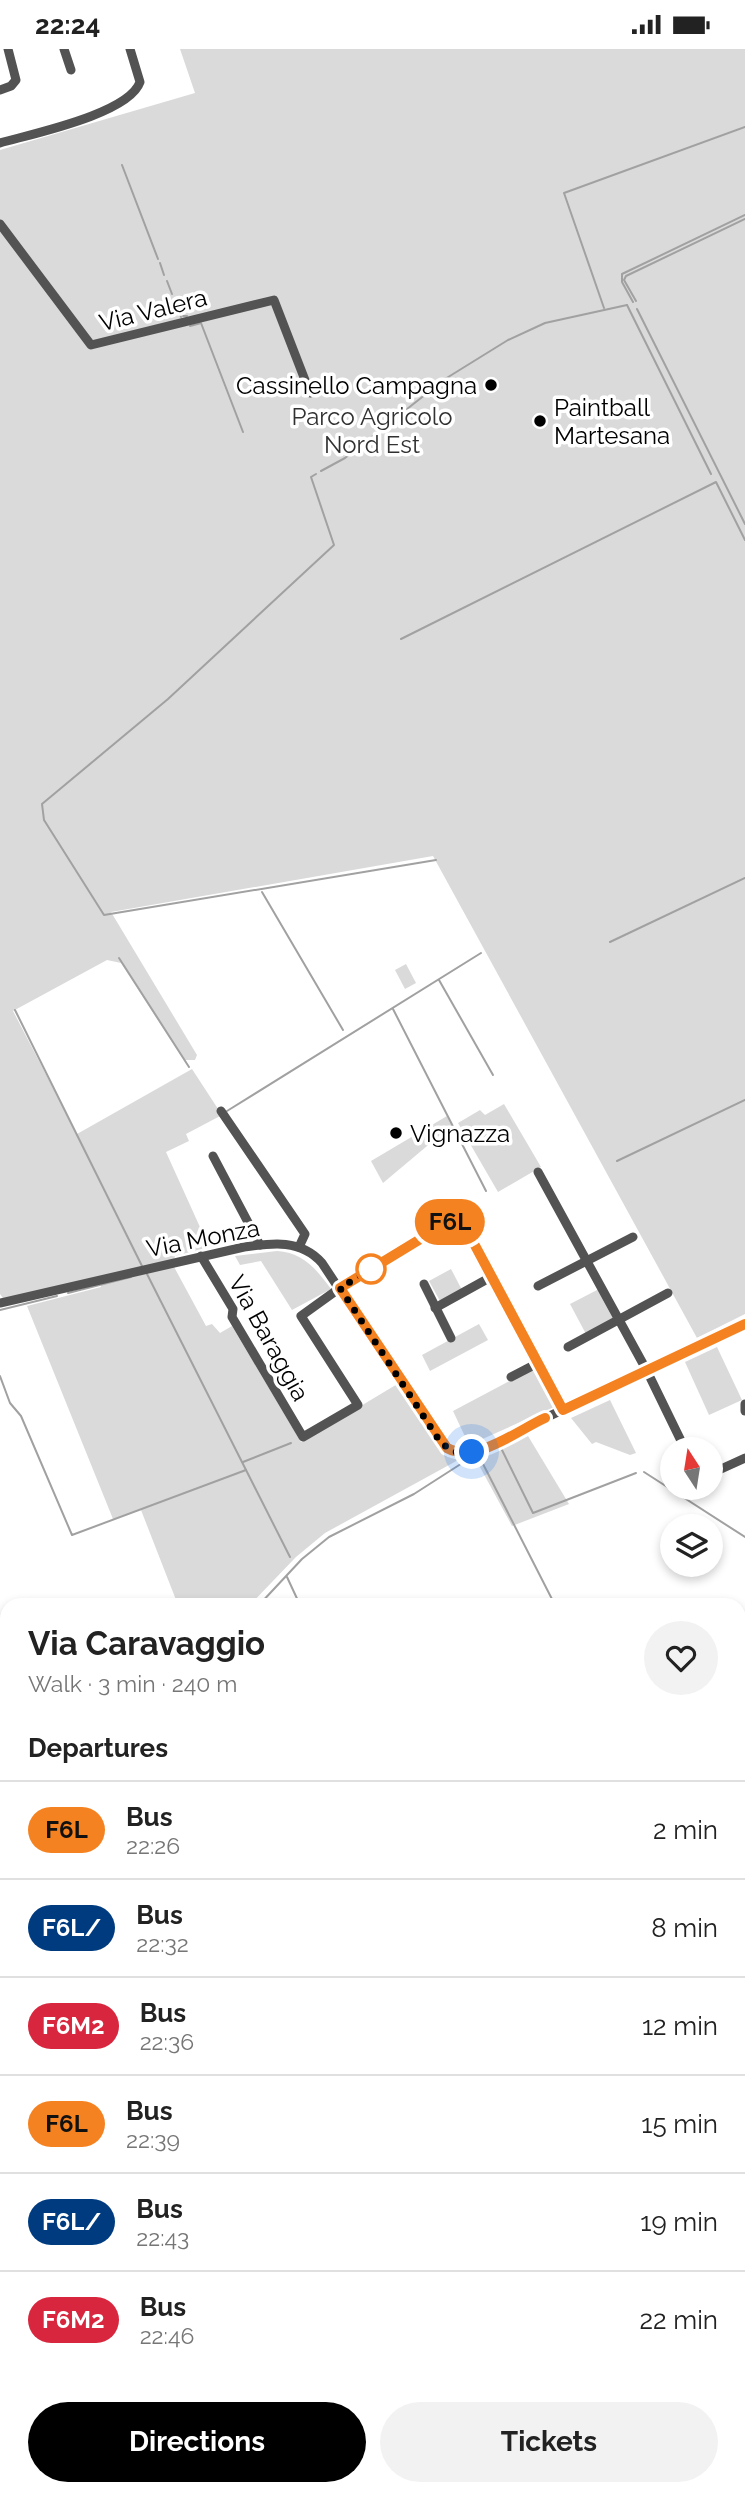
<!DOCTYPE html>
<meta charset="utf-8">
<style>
:root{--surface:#fff;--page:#f2f2f2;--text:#222;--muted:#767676;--line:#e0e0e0;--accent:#000}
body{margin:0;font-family:Raleway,sans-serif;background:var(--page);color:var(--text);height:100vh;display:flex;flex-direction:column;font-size:26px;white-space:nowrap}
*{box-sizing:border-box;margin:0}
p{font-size:23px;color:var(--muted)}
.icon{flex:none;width:38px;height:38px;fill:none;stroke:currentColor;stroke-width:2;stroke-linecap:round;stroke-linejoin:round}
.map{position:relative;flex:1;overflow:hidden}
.details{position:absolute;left:0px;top:1549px;width:746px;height:898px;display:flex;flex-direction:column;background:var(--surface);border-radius:21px 21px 0 0;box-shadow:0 4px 10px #0003}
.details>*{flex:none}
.badge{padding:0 14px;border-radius:23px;font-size:24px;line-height:46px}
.needle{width:46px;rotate:348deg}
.controls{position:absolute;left:660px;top:1388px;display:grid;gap:14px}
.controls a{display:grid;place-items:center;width:63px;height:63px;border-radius:50%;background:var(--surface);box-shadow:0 4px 10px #0003;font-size:35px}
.you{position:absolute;width:35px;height:35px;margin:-18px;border:5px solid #fff;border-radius:50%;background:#1a73e8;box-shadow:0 0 0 10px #1a73e833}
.map>.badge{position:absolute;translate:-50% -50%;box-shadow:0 0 0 4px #fff}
h2{padding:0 28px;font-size:26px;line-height:63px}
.round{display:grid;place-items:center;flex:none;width:74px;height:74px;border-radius:37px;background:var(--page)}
.headline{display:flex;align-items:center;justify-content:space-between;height:119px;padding:0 28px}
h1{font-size:33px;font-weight:700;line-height:52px}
.button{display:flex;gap:14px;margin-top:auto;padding:14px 28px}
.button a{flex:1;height:80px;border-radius:42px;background:var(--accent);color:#fff;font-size:28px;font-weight:700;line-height:80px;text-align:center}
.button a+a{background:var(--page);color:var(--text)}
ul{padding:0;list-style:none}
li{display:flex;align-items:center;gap:21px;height:98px;padding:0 28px;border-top:2px solid var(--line)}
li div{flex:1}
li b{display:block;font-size:26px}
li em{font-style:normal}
li .badge{min-width:77px;font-weight:700;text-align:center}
.status{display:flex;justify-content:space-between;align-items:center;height:49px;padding:0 35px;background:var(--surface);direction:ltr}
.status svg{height:19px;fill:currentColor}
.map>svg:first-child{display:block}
.green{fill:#dadada}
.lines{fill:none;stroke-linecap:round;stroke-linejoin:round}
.stream{stroke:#a1a1a1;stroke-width:2}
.street{stroke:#535353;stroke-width:9}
.secondary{stroke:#202020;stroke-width:12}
.line-casing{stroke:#fff;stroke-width:16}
.line{stroke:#f58220;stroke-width:10}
.walk{stroke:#000;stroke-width:7;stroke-dasharray:0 12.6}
.poi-dot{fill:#000;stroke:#fff;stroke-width:2.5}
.stop-dot{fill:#fff;stroke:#f58220;stroke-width:3.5}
.labels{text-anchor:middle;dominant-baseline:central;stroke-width:7;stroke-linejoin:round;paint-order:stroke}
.street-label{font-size:24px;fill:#000;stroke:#fff}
.poi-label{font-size:24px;fill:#000;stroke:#fff;text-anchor:start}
.park-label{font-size:24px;fill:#313131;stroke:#fff}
</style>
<div class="status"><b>22:24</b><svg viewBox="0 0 49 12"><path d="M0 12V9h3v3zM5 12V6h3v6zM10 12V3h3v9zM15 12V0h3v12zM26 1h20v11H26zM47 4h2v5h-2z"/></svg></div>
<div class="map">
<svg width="745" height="2445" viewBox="0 0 745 2445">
<rect width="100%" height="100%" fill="#fff"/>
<!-- green -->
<g class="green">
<path d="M180 0H745V1265L697 1289 433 807 111 863 197 1006 195 1011H185L180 1005 121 914 107 911 13 962 77 1085 192 1020 222 1066 186 1085 189 1092 166 1103 209 1198 175 1207 173 1216 206 1277 212 1275 220 1284 232 1277 301 1393 399 1334 440 1397 460 1410 325 1484 296 1508 250 1556H178L141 1461 113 1470 27 1257 101 1238 100 1234 5 1252 0 1245V101L195 44Z"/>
<path d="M406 915 416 934 405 940 395 921Z"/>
<path d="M504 1055 541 1118 498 1143 458 1074 480 1061 485 1066Z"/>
<path d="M447 1067 452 1076 383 1134 371 1112Z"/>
<path d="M277 1202C303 1203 317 1221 331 1240L292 1261 261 1212 240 1216 235 1207Z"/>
<path d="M451 1220 462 1241 440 1252 429 1232Z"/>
<path d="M599 1240 615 1269 586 1285 570 1255Z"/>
<path d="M479 1275 488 1291 430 1322 422 1306Z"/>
<path d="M717 1298 742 1351 709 1366 685 1313Z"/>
<path d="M534 1319 554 1358 469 1396 453 1362Z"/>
<path d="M610 1351 636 1404 630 1406 596 1393 592 1395 571 1369Z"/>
<path d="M525 1382 569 1455 512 1477 474 1407Z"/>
<path d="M207 2440H466L470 2445H199Z"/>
</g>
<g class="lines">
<!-- stream -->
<g class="stream">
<path d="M122 116 158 210"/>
<path d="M160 214 164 226"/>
<path d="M167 232 172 245"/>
<path d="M174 250 181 268"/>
<path d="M636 252 624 231 626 227 745 170"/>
<path d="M633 253 622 233V225L745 166"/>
<path d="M627 256 711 425"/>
<path d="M604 259 564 144 745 78"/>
<path d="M637 260 745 475"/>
<path d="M183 267H187"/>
<path d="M190 277 201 274 243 383"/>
<path d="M321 422 345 409 445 330 508 291 545 274 627 256"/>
<path d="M316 425 311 428 334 496 168 650 42 755 44 771 104 866 436 811"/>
<path d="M401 590 716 433 745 491"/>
<path d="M262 843 343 981"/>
<path d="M610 893 745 829"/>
<path d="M119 909 189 1018"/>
<path d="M439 931 493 1026"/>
<path d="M393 960 486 1142"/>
<path d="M15 961 142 1217"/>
<path d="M227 1062 481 904"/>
<path d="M617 1112 745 1051"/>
<path d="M147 1225 290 1508"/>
<path d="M68 1244 131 1228"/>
<path d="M0 1261 57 1247"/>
<path d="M0 1327 10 1354 21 1367 72 1486 246 1421"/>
<path d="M422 1374 445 1406 455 1409"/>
<path d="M482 1408 501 1399 533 1464 636 1424"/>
<path d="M464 1409 473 1412"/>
<path d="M480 1409 555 1556"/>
<path d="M243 1413 291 1394"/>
<path d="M644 1423 745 1488"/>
<path d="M287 1528 300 1556"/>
<path d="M259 1556 302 1510 329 1488 414 1445 467 1411"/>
<path d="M738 1658 744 1655"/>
<path d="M0 1682 7 1679"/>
<path d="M738 1866 745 1862"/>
<path d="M304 2440 307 2445"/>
<path d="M355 2440 359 2445"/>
<path d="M212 2445 220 2440"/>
</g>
<!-- street -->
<g class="street">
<path d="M64 0 71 21"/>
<path d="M0 41 11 37 16 31 8 0"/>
<path d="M0 94C31 85 129 65 140 33L130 0"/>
<path d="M0 175 91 296 274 251 310 344"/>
<path d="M221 1062 305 1185 299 1198"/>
<path d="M213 1107 260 1196"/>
<path d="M538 1123 647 1322 685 1400"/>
<path d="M201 1207 233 1260 232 1268 303 1388 358 1356 301 1267 344 1236 450 1172 465 1176 563 1361"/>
<path d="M424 1235 451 1289"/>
<path d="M538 1237 633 1188"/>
<path d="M0 1254 244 1198C272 1194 301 1190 322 1214L441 1394C451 1404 461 1405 475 1402L745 1275"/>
<path d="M435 1259 491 1228"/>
<path d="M568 1298 668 1244"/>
<path d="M511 1328 538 1314"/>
<path d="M745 1355V1362"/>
<path d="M710 1425 745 1409"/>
<path d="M738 2363 745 2374"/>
</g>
<!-- secondary -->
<g class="secondary">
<path d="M738 2334 745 2329"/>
<path d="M591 2445 599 2440"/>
</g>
</g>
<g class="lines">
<!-- line casing -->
<g class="line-casing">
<path id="line" d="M545 1369C518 1381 476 1415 447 1399L340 1239 450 1172 463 1174 563 1361 745 1275"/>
</g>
<!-- line -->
<use href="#line" class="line"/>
<!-- walk -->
<path class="walk" d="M371 1220 340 1239 441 1394 454 1403H472"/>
</g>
<!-- markers -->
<g class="poi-dot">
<circle cx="491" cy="336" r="7"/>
<circle cx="540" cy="372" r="7"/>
<circle cx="396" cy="1084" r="7"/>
</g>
<circle class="stop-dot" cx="371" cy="1220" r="14"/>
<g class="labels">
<!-- street labels -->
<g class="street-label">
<text transform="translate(153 261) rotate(-14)">Via Valera</text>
<text transform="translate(203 1189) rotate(-11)">Via Monza</text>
<text transform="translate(269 1289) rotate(61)">Via Baraggia</text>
</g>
<!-- poi labels -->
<g class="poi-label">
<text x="477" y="336" text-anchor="end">Cassinello Campagna</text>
<text x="554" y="358">Paintball<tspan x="554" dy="28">Martesana</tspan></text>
<text x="410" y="1084">Vignazza</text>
</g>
<!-- park labels -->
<g class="park-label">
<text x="372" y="367">Parco Agricolo<tspan x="372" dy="28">Nord Est</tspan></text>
</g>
</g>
</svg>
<div class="controls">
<a><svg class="needle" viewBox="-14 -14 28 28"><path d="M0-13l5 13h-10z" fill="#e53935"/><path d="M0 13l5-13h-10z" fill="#767676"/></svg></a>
<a><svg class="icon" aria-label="layers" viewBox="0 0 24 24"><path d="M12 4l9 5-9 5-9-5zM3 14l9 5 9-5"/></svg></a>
</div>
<div class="you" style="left:472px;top:1403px"></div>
<b class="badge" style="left:450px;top:1173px;background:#f58220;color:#111">F6L</b>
<section class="details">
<div class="headline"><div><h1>Via Caravaggio</h1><p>Walk · 3 min · 240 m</p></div><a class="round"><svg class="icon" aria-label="heart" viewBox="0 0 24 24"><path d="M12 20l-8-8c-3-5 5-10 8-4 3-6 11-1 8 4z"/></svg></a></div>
<h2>Departures</h2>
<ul>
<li><span class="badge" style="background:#f58220;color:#111">F6L</span><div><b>Bus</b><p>22:26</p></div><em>2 min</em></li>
<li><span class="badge" style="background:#003b80;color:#fff">F6L/</span><div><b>Bus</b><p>22:32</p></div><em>8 min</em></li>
<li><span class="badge" style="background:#d7263d;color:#fff">F6M2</span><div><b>Bus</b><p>22:36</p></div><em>12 min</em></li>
<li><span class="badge" style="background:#f58220;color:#111">F6L</span><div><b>Bus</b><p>22:39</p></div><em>15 min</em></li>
<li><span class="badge" style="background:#003b80;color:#fff">F6L/</span><div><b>Bus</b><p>22:43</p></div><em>19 min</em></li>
<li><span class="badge" style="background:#d7263d;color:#fff">F6M2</span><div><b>Bus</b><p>22:46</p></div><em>22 min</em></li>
</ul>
<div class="button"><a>Directions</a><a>Tickets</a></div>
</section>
</div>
